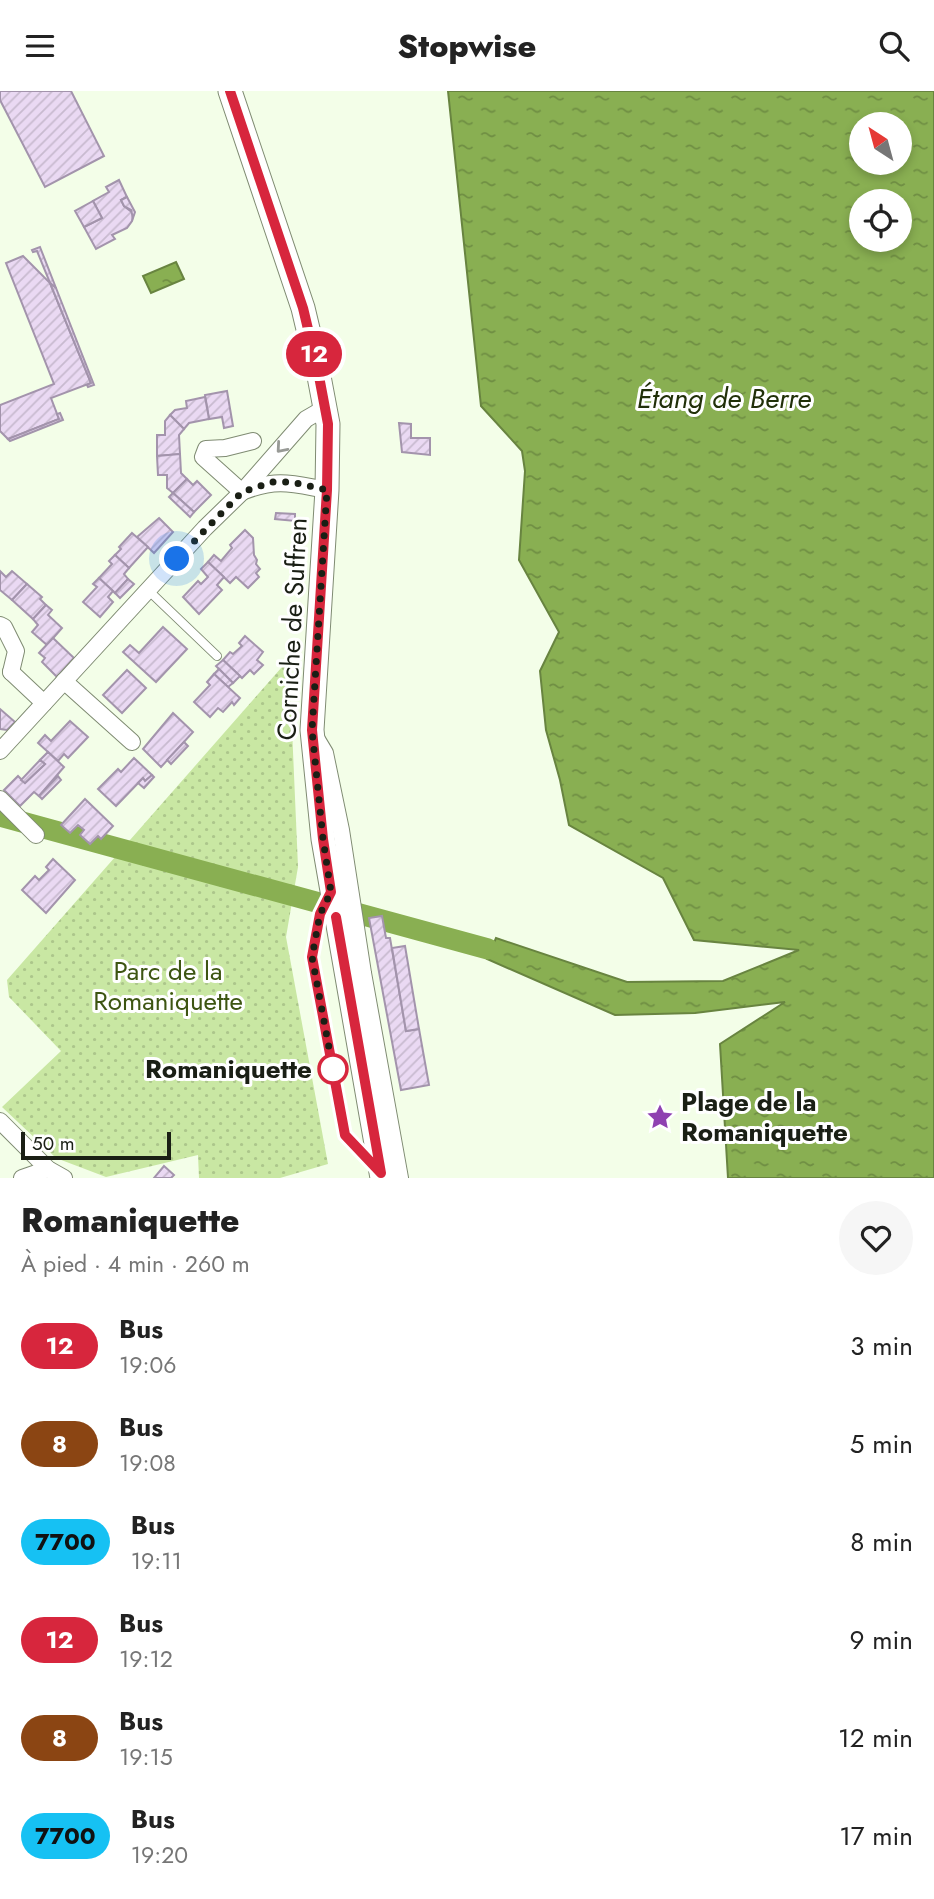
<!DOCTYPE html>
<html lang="fr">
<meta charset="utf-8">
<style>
:root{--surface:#fff;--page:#f6f6f6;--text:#222;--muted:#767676}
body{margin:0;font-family:Jost,sans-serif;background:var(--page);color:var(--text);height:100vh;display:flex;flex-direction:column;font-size:26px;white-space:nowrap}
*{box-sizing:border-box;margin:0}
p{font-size:23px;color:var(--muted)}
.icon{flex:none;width:38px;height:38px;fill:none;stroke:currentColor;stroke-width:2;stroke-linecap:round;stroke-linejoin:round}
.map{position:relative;height:1087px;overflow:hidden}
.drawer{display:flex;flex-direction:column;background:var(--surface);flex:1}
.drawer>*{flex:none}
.badge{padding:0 14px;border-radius:23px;font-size:24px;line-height:46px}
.needle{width:46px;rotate:324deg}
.controls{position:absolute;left:849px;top:21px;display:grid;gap:14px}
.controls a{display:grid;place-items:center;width:63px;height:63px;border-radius:50%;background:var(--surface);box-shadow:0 4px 10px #0003;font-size:35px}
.scale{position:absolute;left:21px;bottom:18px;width:150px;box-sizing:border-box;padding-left:7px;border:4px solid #1a1f15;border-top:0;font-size:19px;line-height:24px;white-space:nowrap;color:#1a1f15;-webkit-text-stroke:5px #fff;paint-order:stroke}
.you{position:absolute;width:35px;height:35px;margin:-18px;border:5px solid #fff;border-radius:50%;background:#1a73e8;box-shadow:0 0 0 10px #1a73e833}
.map>.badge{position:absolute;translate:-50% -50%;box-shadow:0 0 0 4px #fff}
.round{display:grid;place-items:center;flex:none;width:74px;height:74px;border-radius:37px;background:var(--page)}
.headline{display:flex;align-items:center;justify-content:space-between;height:119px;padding:0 21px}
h1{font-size:33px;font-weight:800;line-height:52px}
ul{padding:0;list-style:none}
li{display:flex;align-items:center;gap:21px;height:98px;padding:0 21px}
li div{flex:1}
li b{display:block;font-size:26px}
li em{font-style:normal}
li .badge{min-width:77px;font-weight:700;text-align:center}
header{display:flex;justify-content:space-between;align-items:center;height:91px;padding:0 21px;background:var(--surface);font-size:32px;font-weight:800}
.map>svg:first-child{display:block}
.park{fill:url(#park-dots)}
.water{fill:url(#water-ripples);stroke:#688440;stroke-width:2;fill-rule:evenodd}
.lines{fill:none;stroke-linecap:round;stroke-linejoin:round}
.canal{stroke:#89af52;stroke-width:21}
.building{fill:url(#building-hatch);stroke:#a394ac;stroke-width:2}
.lane-casing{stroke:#7f8b72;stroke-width:10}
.street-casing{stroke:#7f8b72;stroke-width:18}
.secondary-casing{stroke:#7f8b72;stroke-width:25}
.lane{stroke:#fff;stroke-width:8}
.street{stroke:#fff;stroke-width:16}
.secondary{stroke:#fff;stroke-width:23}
.oneway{stroke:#989a96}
.line-casing{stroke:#fff;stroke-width:16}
.line{stroke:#d7263d;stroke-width:10}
.walk{stroke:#1a1f15;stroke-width:7;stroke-dasharray:0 12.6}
.stop-dot{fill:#fff;stroke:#d7263d;stroke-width:3.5}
.labels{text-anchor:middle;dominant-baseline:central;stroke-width:6;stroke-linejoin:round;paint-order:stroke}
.street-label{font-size:26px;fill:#1a1f15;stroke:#fff}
.park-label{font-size:26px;fill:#3d5512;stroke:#fff}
.stop-label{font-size:26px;font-weight:bold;fill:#1a1f15;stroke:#fff;text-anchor:end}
.poi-label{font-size:26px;font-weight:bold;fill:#1a1f15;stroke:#fff;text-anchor:start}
.water-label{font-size:28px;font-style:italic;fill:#213009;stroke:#fff}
</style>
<header><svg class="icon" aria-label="menu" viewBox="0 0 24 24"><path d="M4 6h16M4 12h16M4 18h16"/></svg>Stopwise<svg class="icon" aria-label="search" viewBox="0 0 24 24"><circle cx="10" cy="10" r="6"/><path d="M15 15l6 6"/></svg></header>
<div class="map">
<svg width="934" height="1087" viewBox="0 0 934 1087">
<defs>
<pattern id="park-dots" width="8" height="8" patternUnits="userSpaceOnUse" patternTransform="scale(1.75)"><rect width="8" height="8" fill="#c9e7a3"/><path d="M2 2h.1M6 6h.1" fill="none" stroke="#acc68b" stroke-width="1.8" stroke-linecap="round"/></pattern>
<pattern id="water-ripples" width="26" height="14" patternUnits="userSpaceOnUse" patternTransform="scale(1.75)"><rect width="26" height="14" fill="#89af52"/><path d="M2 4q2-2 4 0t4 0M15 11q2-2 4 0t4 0" fill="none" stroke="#6f8e43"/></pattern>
<pattern id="building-hatch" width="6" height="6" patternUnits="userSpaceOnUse" patternTransform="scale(1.75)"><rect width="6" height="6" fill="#ead9f3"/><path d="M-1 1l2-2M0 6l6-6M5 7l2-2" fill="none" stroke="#c8bacf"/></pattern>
</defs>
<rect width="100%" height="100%" fill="#f3fee8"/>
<!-- park -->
<path class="park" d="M289 568 298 776 286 846 328 1073 280 1087H199L198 1064 106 1086 56 1067 2 1016 61 960 9 906 7 889Z"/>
<!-- water -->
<g class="water">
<path d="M448 0H934V1087H728L720 953 785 911 695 922 615 924 487 868 496 847 627 891 723 890 799 859 694 849 663 787 569 734 560 689 546 639 540 580 559 541 519 469 525 380 522 360 481 315ZM861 33H900V72H861ZM861 110H900V149H861Z"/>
<path d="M176 171 184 188 151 202 143 185Z"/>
</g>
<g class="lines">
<!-- canal -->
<path class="canal" d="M0 725 488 858"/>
</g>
<!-- building -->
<g class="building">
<path d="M0 0H71L104 65 45 96 0 9Z"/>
<path d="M119 89 127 106 121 109 124 115 133 122 132 130 127 137 112 144 115 148 96 158 84 136 102 127 93 110 109 101 106 96Z"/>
<path d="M127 106 135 121 133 127 131 119 124 115 121 109Z"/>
<path d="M93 110 102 127 84 136 75 120Z"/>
<path d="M40 156 56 197 50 192 37 160 33 161 32 159Z"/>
<path d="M23 165 50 192 91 292 51 307 59 328 8 348 0 340V314L54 293 6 172Z"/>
<path d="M50 192 56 197 94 294 88 296 87 294 91 292Z"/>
<path d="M227 300 233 335 224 337 222 326 209 328 205 304Z"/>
<path d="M205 306 209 328 189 332 184 338 170 324 175 319 187 317 186 310Z"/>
<path d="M60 322 63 329 10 350 8 348 59 328 57 323Z"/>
<path d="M170 324 184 338 179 344 180 363 157 365V344H165V330Z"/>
<path d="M399 332 411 333V347H430V364L402 361Z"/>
<path d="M180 363 181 382 187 388 173 402 167 397V384H158L157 365Z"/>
<path d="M187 388 193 394 197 390 211 404 194 421 173 402Z"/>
<path d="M173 402 194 421 190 426 169 406Z"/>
<path d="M276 422 295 423V430L275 428Z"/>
<path d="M159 427 173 441 154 462 137 446Z"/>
<path d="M245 439 253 447 254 464 257 469 256 473 260 478 256 482 259 486 248 497 236 486 230 492 208 471 214 464 221 470 232 457 230 454Z"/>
<path d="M132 442 148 456 129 477 115 464 121 458 119 456Z"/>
<path d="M115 464 129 477 124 483 128 488 115 502 99 487 112 473 109 470Z"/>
<path d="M208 471 224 486 217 494 222 499 199 523 183 506 198 490 201 493 208 486 201 478Z"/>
<path d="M0 480 6 486 12 480 27 493 12 509 0 499Z"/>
<path d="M99 487 113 500 108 506 113 511 100 526 83 511 97 496 93 493Z"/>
<path d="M128 488 134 493 120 507 115 502Z"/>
<path d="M27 493 42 506 40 508 46 514 33 528 12 509Z"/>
<path d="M46 514 52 519 48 524 62 537 47 554 32 541 38 534 33 528Z"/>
<path d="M163 536 187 558 156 591 123 561 130 554 139 562Z"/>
<path d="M245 545 263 561 257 569 263 574 254 583 250 579 242 587 223 569 230 561 233 563 242 555 239 552Z"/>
<path d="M53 547 74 567 57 586 42 571 45 567 39 562Z"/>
<path d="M223 569 240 585 233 592 216 575Z"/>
<path d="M219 578 233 592 228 596 214 583Z"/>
<path d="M127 579 146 597 122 622 103 604Z"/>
<path d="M214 583 240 607 234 614 232 611 223 621 218 617 210 626 194 611 210 594 207 591Z"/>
<path d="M0 618 15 631 7 639 0 638Z"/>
<path d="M173 622 193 641 161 676 143 658Z"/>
<path d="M70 630 88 646 68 667 64 663 58 670 38 652 45 644 51 650Z"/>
<path d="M184 651 188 655 171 673 167 669Z"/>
<path d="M48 661 64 676 39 705 34 701 20 715 4 699 18 685 25 692 45 673 40 669Z"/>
<path d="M134 667 152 684 145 690 143 687 116 715 98 698 118 678 121 681Z"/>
<path d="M40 669 45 673 25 692 21 689Z"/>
<path d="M152 684 154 686 144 697 138 692 143 687 145 690Z"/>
<path d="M58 685 61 689 42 708 39 705Z"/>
<path d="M85 708 113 735 101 748 98 745 90 753 80 744 84 739 78 734 70 742 61 734Z"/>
<path d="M53 768 75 789 46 822 22 799 35 785 39 789 49 779 46 776Z"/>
<path d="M382 825 386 847H390L406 940 419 938 429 994 401 999 369 827Z"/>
<path d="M405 855 419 938 406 940 392 857Z"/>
<path d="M164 1075 174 1084 171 1087H154Z"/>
</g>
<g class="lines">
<!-- lane casing -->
<g class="lane-casing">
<g id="lane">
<path d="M148 499 217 565"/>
<path d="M328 807 320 823 312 866 345 1044 374 1075"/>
</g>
</g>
<!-- street casing -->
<g class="street-casing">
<g id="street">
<path d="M244 400C278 387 293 393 327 399"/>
<path d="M242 401 203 366 206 358 225 357 253 350"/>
<path d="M0 534 4 536 16 560 11 581"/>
<path d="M11 581 44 612"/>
<path d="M64 590 132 651"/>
<path d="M316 647 325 662 341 739 363 882 400 1087"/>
<path d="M0 660 205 437 242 401 306 328 325 317"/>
<path d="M0 708 36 744"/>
<path d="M0 1030 48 1078 64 1087"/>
<path d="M22 1087 48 1078"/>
</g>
</g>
<!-- secondary casing -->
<g class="secondary-casing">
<path id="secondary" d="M230 0 303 217 318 280 328 333 327 399 312 639 323 748 382 1087"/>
</g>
<!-- lane -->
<use href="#lane" class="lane"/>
<!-- street -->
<use href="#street" class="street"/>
<!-- secondary -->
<use href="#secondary" class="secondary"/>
</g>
<!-- one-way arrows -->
<defs><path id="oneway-chevron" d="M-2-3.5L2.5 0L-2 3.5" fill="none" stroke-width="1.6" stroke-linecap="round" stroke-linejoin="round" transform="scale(1.75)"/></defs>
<use class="oneway" href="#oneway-chevron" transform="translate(281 357) rotate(131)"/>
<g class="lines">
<!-- line casing -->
<g class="line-casing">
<path id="line" d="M230 0 303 217 318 280 328 333 327 399 312 639 323 748 331 801 320 823 312 866 345 1044 381 1082 336 826"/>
</g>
<!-- line -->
<use href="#line" class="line"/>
<!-- walk -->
<path class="walk" d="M177 468 242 401 272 391H291L327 399 312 639 323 748 331 801 320 823 312 866 333 978"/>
</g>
<!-- icons -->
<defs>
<g id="sight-bare" transform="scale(2.1)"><path d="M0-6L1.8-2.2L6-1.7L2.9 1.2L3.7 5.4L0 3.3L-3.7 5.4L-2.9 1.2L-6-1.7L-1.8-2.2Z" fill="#8f41b1" stroke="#fff" stroke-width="2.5" paint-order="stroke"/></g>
</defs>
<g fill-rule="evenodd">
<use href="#sight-bare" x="660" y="1026"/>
</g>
<!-- markers -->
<circle class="stop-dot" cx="333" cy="978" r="14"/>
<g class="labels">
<!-- street labels -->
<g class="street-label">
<text transform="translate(292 538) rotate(-87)">Corniche de Suffren</text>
</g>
<!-- park labels -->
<g class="park-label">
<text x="168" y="880">Parc de la<tspan x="168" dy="30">Romaniquette</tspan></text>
</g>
<!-- stop labels -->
<g class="stop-label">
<text x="312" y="978">Romaniquette</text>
</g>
<!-- poi labels -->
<g class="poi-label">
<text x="681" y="1011">Plage de la<tspan x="681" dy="30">Romaniquette</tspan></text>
</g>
<!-- water labels -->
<g class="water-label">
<text x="724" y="307">Étang de Berre</text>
</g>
</g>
</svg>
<div class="controls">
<a><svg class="needle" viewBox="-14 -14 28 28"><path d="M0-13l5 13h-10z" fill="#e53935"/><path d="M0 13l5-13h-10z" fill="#767676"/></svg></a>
<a><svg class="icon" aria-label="locate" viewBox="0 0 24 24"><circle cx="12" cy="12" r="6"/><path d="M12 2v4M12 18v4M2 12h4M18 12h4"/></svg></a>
</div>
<div class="scale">50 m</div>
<div class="you" style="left:177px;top:468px"></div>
<b class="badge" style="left:314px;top:263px;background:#d7263d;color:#fff">12</b>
</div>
<section class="drawer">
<div class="headline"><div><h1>Romaniquette</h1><p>À pied · 4 min · 260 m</p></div><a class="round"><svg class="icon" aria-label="heart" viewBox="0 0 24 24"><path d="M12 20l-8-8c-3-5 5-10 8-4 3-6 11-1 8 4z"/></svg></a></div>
<ul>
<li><span class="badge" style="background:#d7263d;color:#fff">12</span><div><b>Bus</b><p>19:06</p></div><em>3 min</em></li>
<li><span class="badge" style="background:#8b4513;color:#fff">8</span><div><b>Bus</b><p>19:08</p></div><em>5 min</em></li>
<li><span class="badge" style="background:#16c1f3;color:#111">7700</span><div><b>Bus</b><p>19:11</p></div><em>8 min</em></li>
<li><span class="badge" style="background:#d7263d;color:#fff">12</span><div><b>Bus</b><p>19:12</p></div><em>9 min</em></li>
<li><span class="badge" style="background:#8b4513;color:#fff">8</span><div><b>Bus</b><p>19:15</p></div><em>12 min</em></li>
<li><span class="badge" style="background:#16c1f3;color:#111">7700</span><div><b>Bus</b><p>19:20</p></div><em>17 min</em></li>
</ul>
</section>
